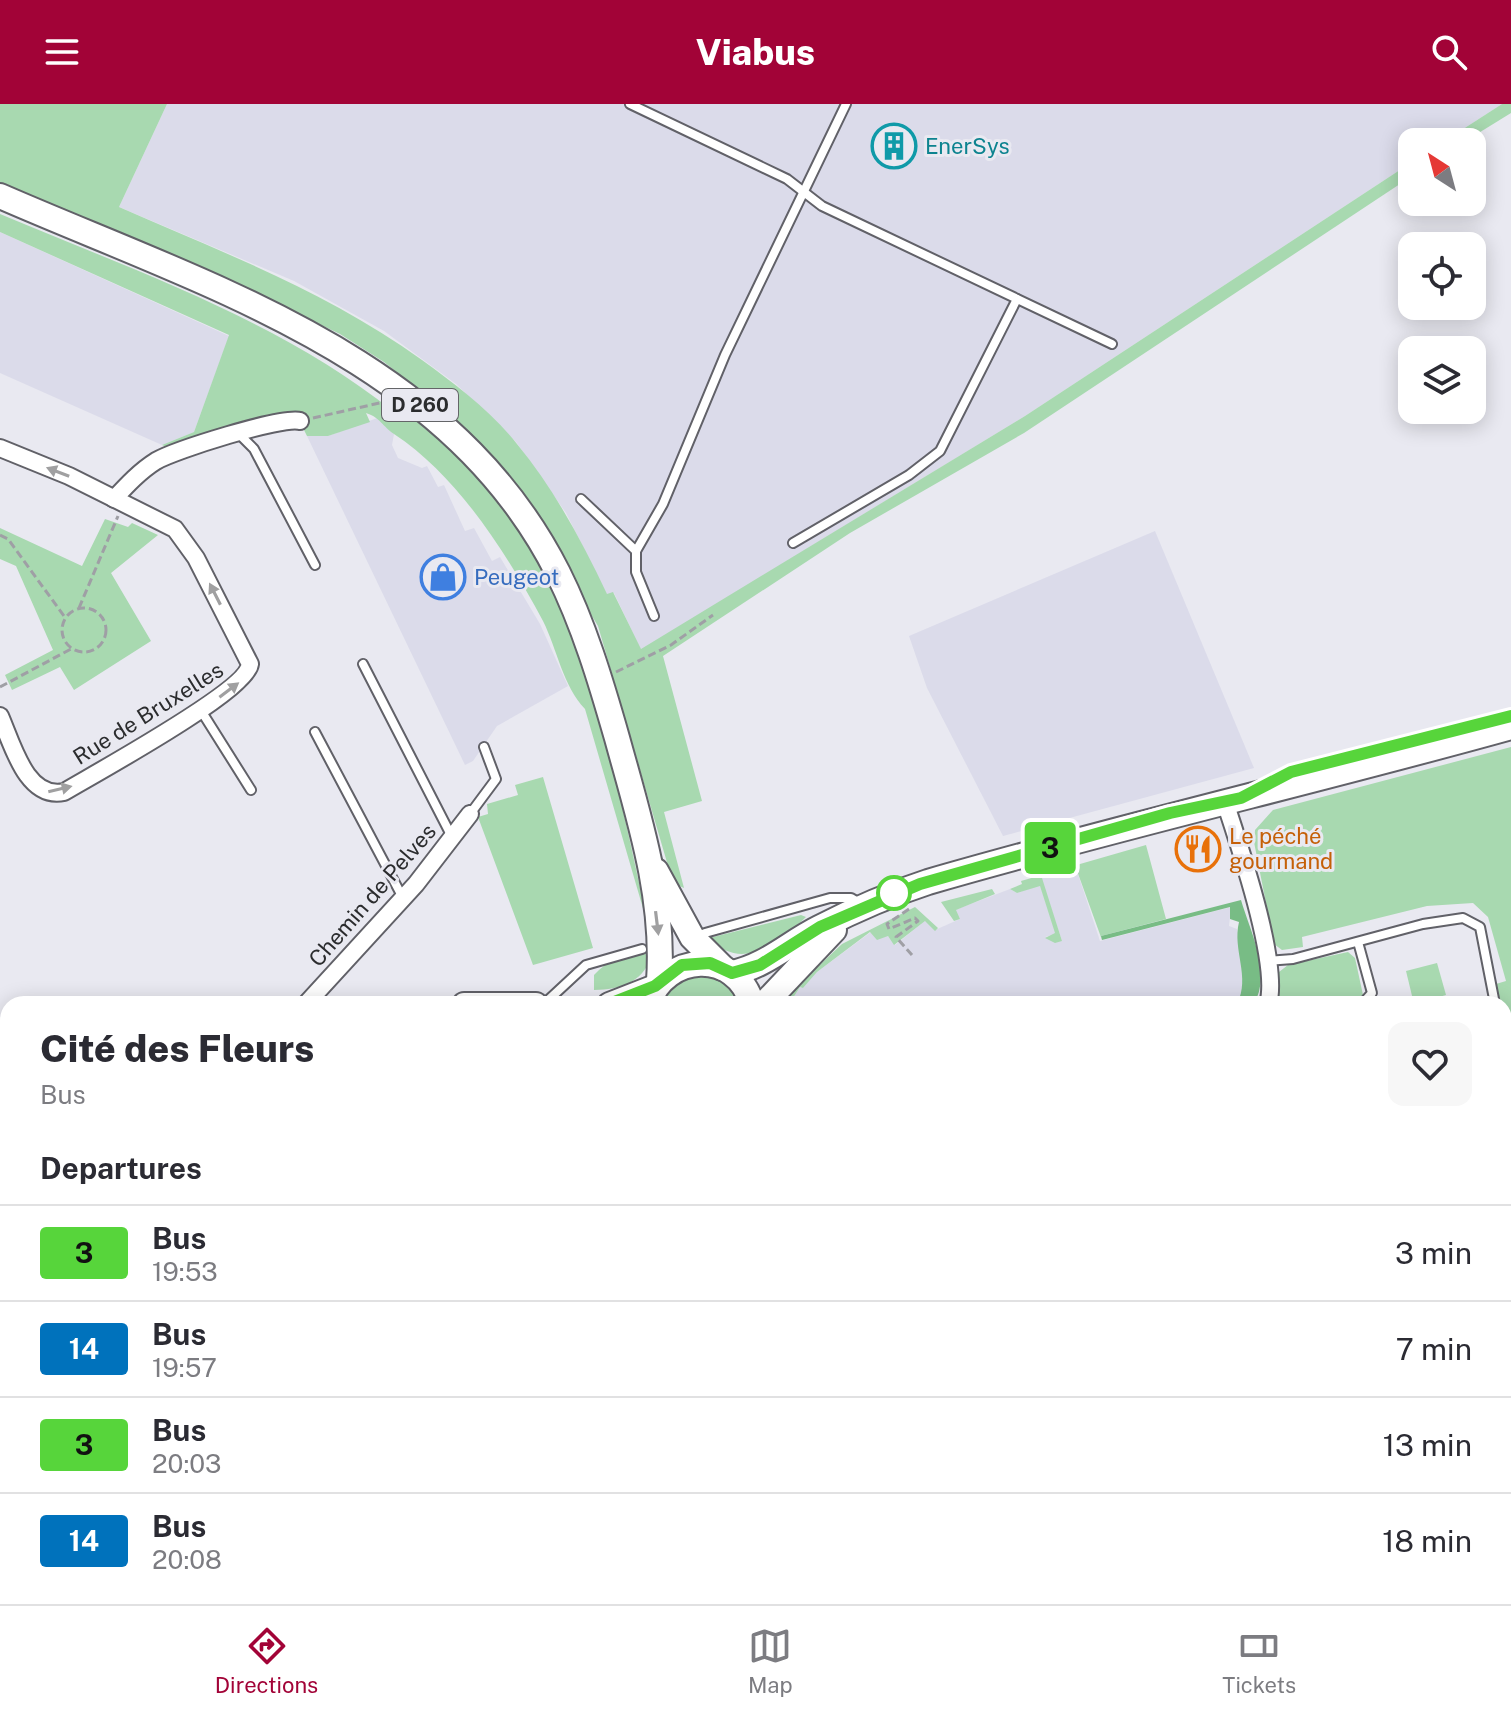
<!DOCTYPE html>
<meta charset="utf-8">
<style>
:root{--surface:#fff;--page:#f7f7f7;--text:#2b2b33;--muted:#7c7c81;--line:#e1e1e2;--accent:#a20337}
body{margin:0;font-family:"Public Sans",sans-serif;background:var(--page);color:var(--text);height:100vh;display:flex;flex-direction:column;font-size:30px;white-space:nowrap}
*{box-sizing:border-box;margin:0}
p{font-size:26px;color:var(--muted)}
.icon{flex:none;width:44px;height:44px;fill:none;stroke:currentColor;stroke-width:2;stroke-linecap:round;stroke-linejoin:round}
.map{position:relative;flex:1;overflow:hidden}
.panel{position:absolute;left:0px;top:892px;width:1512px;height:608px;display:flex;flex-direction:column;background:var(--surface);border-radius:24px 24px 0 0;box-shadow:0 4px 20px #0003}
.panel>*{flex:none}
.badge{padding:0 16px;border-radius:6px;font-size:28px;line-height:52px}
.needle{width:52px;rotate:324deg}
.buttons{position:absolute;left:1398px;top:24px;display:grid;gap:16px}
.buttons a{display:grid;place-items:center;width:88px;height:88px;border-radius:16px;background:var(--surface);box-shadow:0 4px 20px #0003;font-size:40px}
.map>.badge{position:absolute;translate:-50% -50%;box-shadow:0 0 0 4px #fff}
h2{padding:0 40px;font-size:30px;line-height:72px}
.round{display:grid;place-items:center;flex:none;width:84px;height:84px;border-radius:16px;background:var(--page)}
.head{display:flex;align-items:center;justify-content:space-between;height:136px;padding:0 40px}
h1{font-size:38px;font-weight:800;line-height:60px}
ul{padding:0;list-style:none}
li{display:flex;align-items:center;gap:24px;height:96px;padding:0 40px;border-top:2px solid var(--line)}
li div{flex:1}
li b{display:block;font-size:30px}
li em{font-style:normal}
li .badge{min-width:88px;font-weight:700;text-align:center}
header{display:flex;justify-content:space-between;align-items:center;height:104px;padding:0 40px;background:var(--accent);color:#fff;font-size:36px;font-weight:800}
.tabs{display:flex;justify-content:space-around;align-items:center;height:112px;border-top:2px solid var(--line);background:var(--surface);font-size:22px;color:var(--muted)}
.tabs a{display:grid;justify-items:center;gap:4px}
.tabs .selected{color:var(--accent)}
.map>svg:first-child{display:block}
.built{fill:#dbdbea}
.green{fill:#a8d9b0}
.forest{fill:#78bc85}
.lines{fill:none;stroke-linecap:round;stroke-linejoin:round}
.service-casing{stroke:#616168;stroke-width:12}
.minor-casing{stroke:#616168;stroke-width:20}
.secondary-casing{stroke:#616168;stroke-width:26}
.primary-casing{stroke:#616168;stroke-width:28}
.path{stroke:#9f9fa5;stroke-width:3;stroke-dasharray:8 4;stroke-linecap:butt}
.service{stroke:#fff;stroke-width:8}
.minor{stroke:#fff;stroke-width:16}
.secondary{stroke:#fff;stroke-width:22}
.primary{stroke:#fff;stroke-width:24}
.oneway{fill:#a0a0a1}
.line-casing{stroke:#fff;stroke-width:18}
.line{stroke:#57d53b;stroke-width:12}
.stop-dot{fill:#fff;stroke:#57d53b;stroke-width:4}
.labels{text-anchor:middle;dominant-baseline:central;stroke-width:6;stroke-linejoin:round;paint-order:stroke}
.shield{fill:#e9e9f1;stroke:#646568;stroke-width:2}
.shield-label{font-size:20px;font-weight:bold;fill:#2b2c2e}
.culture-label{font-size:22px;fill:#0d838f;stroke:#e9e9f1;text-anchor:start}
.shop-label{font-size:22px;fill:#366cbe;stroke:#e9e9f1;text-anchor:start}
.street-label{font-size:22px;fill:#2b2c2e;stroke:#e9e9f1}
.food-label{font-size:22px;fill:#c56008;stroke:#e9e9f1;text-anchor:start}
</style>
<header><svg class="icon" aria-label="menu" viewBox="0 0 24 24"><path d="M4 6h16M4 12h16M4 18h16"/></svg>Viabus<svg class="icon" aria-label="search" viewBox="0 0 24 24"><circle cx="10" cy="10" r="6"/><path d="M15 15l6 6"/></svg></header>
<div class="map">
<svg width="1511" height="1500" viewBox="0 0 1511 1500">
<rect width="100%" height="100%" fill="#e9e9f1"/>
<!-- built -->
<g class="built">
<path d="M167 0H1502L1443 38H1412V58L1025 312 641 546 614 489 607 491 566 409 516 338 456 280 384 227 294 177 119 103Z"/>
<path d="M0 128 229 232 194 328 162 341 0 269Z"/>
<path d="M380 313 394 330 392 341 398 354 422 364 427 362 438 383 444 381 465 427 474 424 492 457 500 453 540 520 568 582 497 622 473 657 465 661 307 332H328Z"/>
<path d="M1155 427 1254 664 1003 732 927 584 909 532Z"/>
<path d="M1076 764 1100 837 1231 803 1229 822 1237 825 1243 873 1242 890 1237 900H795L797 897 793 894 800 883 803 884 817 868 871 828 887 831 895 841 926 816 935 826 960 815 955 806 1010 785 1017 789 1040 781 1056 830 1045 833 1062 837 1041 774Z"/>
</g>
<!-- green -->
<g class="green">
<path d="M0 0H167L119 103C226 150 326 187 422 256 455 280 491 307 517 340 554 385 582 437 607 490L613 488 641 545 1025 312 1412 58V72L1024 329 850 429 663 552 702 697 664 708 684 784 673 779 598 522 513 382 464 323 384 258 340 230 190 158 0 81Z"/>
<path d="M1502 0H1511V9L1464 38H1443Z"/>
<path d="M0 110C135 167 279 216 394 308 420 308 445 338 461 356 486 383 510 410 529 442 594 552 622 701 649 825L585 605C563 582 557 545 543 517 507 450 458 372 394 330 382 322 381 314 366 309L370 318 328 332H307L300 318 176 347 162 341 194 328 229 231 0 128Z"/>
<path d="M105 415 128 423 132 419 158 431 111 469 151 537 74 586 60 563 12 586 5 571 53 546 16 462 0 455V424L82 462Z"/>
<path d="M1511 643V1154L1510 1182H1504V983C1511 953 1504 930 1504 900H1501L1496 880 1506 877 1488 813 1473 799 1427 802 1302 833 1303 843 1282 846 1274 840 1254 738 1255 726 1273 706Z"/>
<path d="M543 673 593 844 533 861 478 713 488 710 487 700 518 691 515 681Z"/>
<path d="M1146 741 1166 815 1101 832 1102 836 1076 764 1042 774 1062 837 1055 839 1045 834 1055 829 1040 782 1017 789 1010 785 1022 780 1021 777Z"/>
<path d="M992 785 995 790 956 806 960 815 954 817 941 798Z"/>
<path d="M915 803 938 824 935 827 925 817 894 841 888 832 877 836 870 828 817 868 803 884 800 883 793 894 797 897 795 900H778L842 840Z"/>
<path d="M801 811 806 813C778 839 742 869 709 834Z"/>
<path d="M642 845 652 853C640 880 621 885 594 886V871C608 856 622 851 642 845Z"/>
<path d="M1348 848 1355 854 1363 891 1347 900H1273L1279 868 1288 861Z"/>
<path d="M1437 859 1446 891 1414 900 1406 867Z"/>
<path d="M688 867 728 877 741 900H654Z"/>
<path d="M8 1208V1263L0 1265V1210Z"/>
<path d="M69 1492H117L89 1500H71Z"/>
</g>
<!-- forest -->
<path class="forest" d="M1241 796C1250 827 1272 869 1254 900H1237C1251 873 1232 846 1239 818L1230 815V803L1102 836 1101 832Z"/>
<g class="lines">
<!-- service casing -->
<g class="service-casing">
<g id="service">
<path d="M630 0 787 75 822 102 1112 240"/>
<path d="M239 330 254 345 315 461"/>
<path d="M581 395 636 447"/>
<path d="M793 439 909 371 940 347 1017 195"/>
<path d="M654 512 636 468V447L663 400 725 251 846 0"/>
<path d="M363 560 452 733"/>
<path d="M200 605 251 686"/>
<path d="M315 628 403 794"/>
<path d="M470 710 496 675 484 643"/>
<path d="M705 829 830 794H851L861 800"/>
<path d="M1358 838 1372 889 1362 900"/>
<path d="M1268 857 1293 855 1423 820 1463 814 1480 823 1495 900"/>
<path d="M544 900 586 861 642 845"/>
<path d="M129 1492 131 1500"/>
</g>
</g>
<!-- minor casing -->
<g class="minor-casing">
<g id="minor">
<path d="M0 344 69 372 175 425 196 454 250 560C247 587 94 670 64 688 26 696 12 639 0 612"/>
<path d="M114 395C127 381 140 367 156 357 175 346 282 312 300 317"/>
<path d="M1225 698C1239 741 1280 860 1268 900"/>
<path d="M306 900 416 780 470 710"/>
<path d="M0 964 8 975"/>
<path d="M0 1460 8 1458"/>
<path d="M794 1492 795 1500"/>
</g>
</g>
<!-- secondary casing -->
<g class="secondary-casing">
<g id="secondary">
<path d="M464 900H536"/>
<path d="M609 900 655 882"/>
<path d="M0 1022 8 1020"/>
</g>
</g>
<!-- primary casing -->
<g class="primary-casing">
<g id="primary">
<path d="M0 92C206 182 449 253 558 469 584 521 601 578 617 634 639 714 665 793 659 877"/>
<path d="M656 767 692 833 723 864"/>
<path d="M732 869C766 862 789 839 819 824 854 806 891 790 928 778 1121 722 1317 677 1511 623"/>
<path d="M648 900C665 849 736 844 752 900"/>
<path d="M764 900 834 826"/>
</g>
</g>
<!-- path -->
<g class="path">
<path d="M313 314 384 298"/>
<path d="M0 431 8 435 64 512"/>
<circle cx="84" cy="526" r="22"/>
<path d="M79 504 118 412"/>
<path d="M616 568 671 541 713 511"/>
<path d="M0 583 71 545"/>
<path d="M909 805 887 820 889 825 915 814 918 817 896 833 912 851"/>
<path d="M1504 1188H1511"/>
<path d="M65 1492 67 1500"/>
</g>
<!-- service -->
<use href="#service" class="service"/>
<!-- minor -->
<use href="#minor" class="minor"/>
<!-- secondary -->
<use href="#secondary" class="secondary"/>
<!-- primary -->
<use href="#primary" class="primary"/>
</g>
<!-- one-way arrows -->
<defs><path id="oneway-solid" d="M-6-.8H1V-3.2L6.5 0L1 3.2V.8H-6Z" transform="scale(2)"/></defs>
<g class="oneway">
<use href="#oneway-solid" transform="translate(58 368) rotate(-159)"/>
<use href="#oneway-solid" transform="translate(215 490) rotate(-117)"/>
<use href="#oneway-solid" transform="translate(229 586) rotate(-37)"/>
<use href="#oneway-solid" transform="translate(60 685) rotate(-13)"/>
<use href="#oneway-solid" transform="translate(657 819) rotate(83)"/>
</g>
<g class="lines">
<!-- line casing -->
<g class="line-casing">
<path id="line" d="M609 900 655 882 682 861 710 859 732 869 760 861 820 823 920 780 1170 709 1241 694 1291 668 1511 612"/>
</g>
<!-- line -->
<use href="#line" class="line"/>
</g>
<!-- icons -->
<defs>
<g id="building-ring" transform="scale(2.3)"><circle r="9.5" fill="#e9e9f1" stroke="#0f9aa8" stroke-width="1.5"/><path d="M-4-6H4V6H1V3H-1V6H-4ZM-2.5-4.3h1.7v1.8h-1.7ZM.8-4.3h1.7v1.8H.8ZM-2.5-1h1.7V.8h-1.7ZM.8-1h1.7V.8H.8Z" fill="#0f9aa8"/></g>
<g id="shop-ring" transform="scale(2.3)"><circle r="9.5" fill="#e9e9f1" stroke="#3f7fe0" stroke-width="1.5"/><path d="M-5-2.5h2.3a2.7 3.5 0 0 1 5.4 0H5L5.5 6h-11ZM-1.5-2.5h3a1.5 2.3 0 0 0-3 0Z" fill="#3f7fe0"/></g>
<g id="restaurant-ring" transform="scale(2.3)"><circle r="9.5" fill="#e9e9f1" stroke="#e8710a" stroke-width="1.5"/><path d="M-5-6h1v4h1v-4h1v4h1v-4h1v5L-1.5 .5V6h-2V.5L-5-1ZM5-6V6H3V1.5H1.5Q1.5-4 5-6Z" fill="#e8710a"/></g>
</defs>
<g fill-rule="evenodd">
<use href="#building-ring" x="894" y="42"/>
<use href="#shop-ring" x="443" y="473"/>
<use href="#restaurant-ring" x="1198" y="745"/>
</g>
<!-- markers -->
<circle class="stop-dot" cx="894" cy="789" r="16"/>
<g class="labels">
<!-- shield labels -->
<rect class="shield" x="382" y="285" width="76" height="32" rx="6"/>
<g class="shield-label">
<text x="420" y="301">D 260</text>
</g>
<!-- culture labels -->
<g class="culture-label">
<text x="925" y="42">EnerSys</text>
</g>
<!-- shop labels -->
<g class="shop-label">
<text x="474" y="473">Peugeot</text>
</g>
<!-- street labels -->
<g class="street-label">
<text transform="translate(148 609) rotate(-32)">Rue de Bruxelles</text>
<text transform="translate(372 791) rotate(-49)">Chemin de Pelves</text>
</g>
<!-- food labels -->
<g class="food-label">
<text x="1229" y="732">Le péché<tspan x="1229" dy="25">gourmand</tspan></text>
</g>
</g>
</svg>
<div class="buttons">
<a><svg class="needle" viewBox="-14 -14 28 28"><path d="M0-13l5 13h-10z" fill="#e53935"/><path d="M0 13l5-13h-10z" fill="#7c7c81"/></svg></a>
<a><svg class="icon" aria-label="locate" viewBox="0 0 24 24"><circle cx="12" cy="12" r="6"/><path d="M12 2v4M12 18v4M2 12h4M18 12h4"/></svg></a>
<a><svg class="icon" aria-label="layers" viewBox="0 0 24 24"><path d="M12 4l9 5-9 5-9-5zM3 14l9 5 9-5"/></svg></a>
</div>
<b class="badge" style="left:1050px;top:744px;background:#57d53b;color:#111">3</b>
<section class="panel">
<div class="head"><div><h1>Cité des Fleurs</h1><p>Bus</p></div><a class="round"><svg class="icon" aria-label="heart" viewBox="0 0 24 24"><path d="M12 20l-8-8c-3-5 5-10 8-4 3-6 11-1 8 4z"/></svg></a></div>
<h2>Departures</h2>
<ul>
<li><span class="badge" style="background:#57d53b;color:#111">3</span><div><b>Bus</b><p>19:53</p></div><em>3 min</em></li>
<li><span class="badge" style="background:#0072bc;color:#fff">14</span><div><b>Bus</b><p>19:57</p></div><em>7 min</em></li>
<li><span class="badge" style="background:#57d53b;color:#111">3</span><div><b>Bus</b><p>20:03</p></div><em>13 min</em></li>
<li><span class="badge" style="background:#0072bc;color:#fff">14</span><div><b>Bus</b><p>20:08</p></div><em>18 min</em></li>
</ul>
</section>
</div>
<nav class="tabs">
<a class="selected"><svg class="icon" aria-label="directions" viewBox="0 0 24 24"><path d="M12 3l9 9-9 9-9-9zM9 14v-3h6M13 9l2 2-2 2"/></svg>Directions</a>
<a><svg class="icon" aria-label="map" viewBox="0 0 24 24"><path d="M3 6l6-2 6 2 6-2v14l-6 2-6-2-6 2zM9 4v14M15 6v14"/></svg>Map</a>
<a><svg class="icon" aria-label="tickets" viewBox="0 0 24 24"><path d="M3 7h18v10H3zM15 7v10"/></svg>Tickets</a>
</nav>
